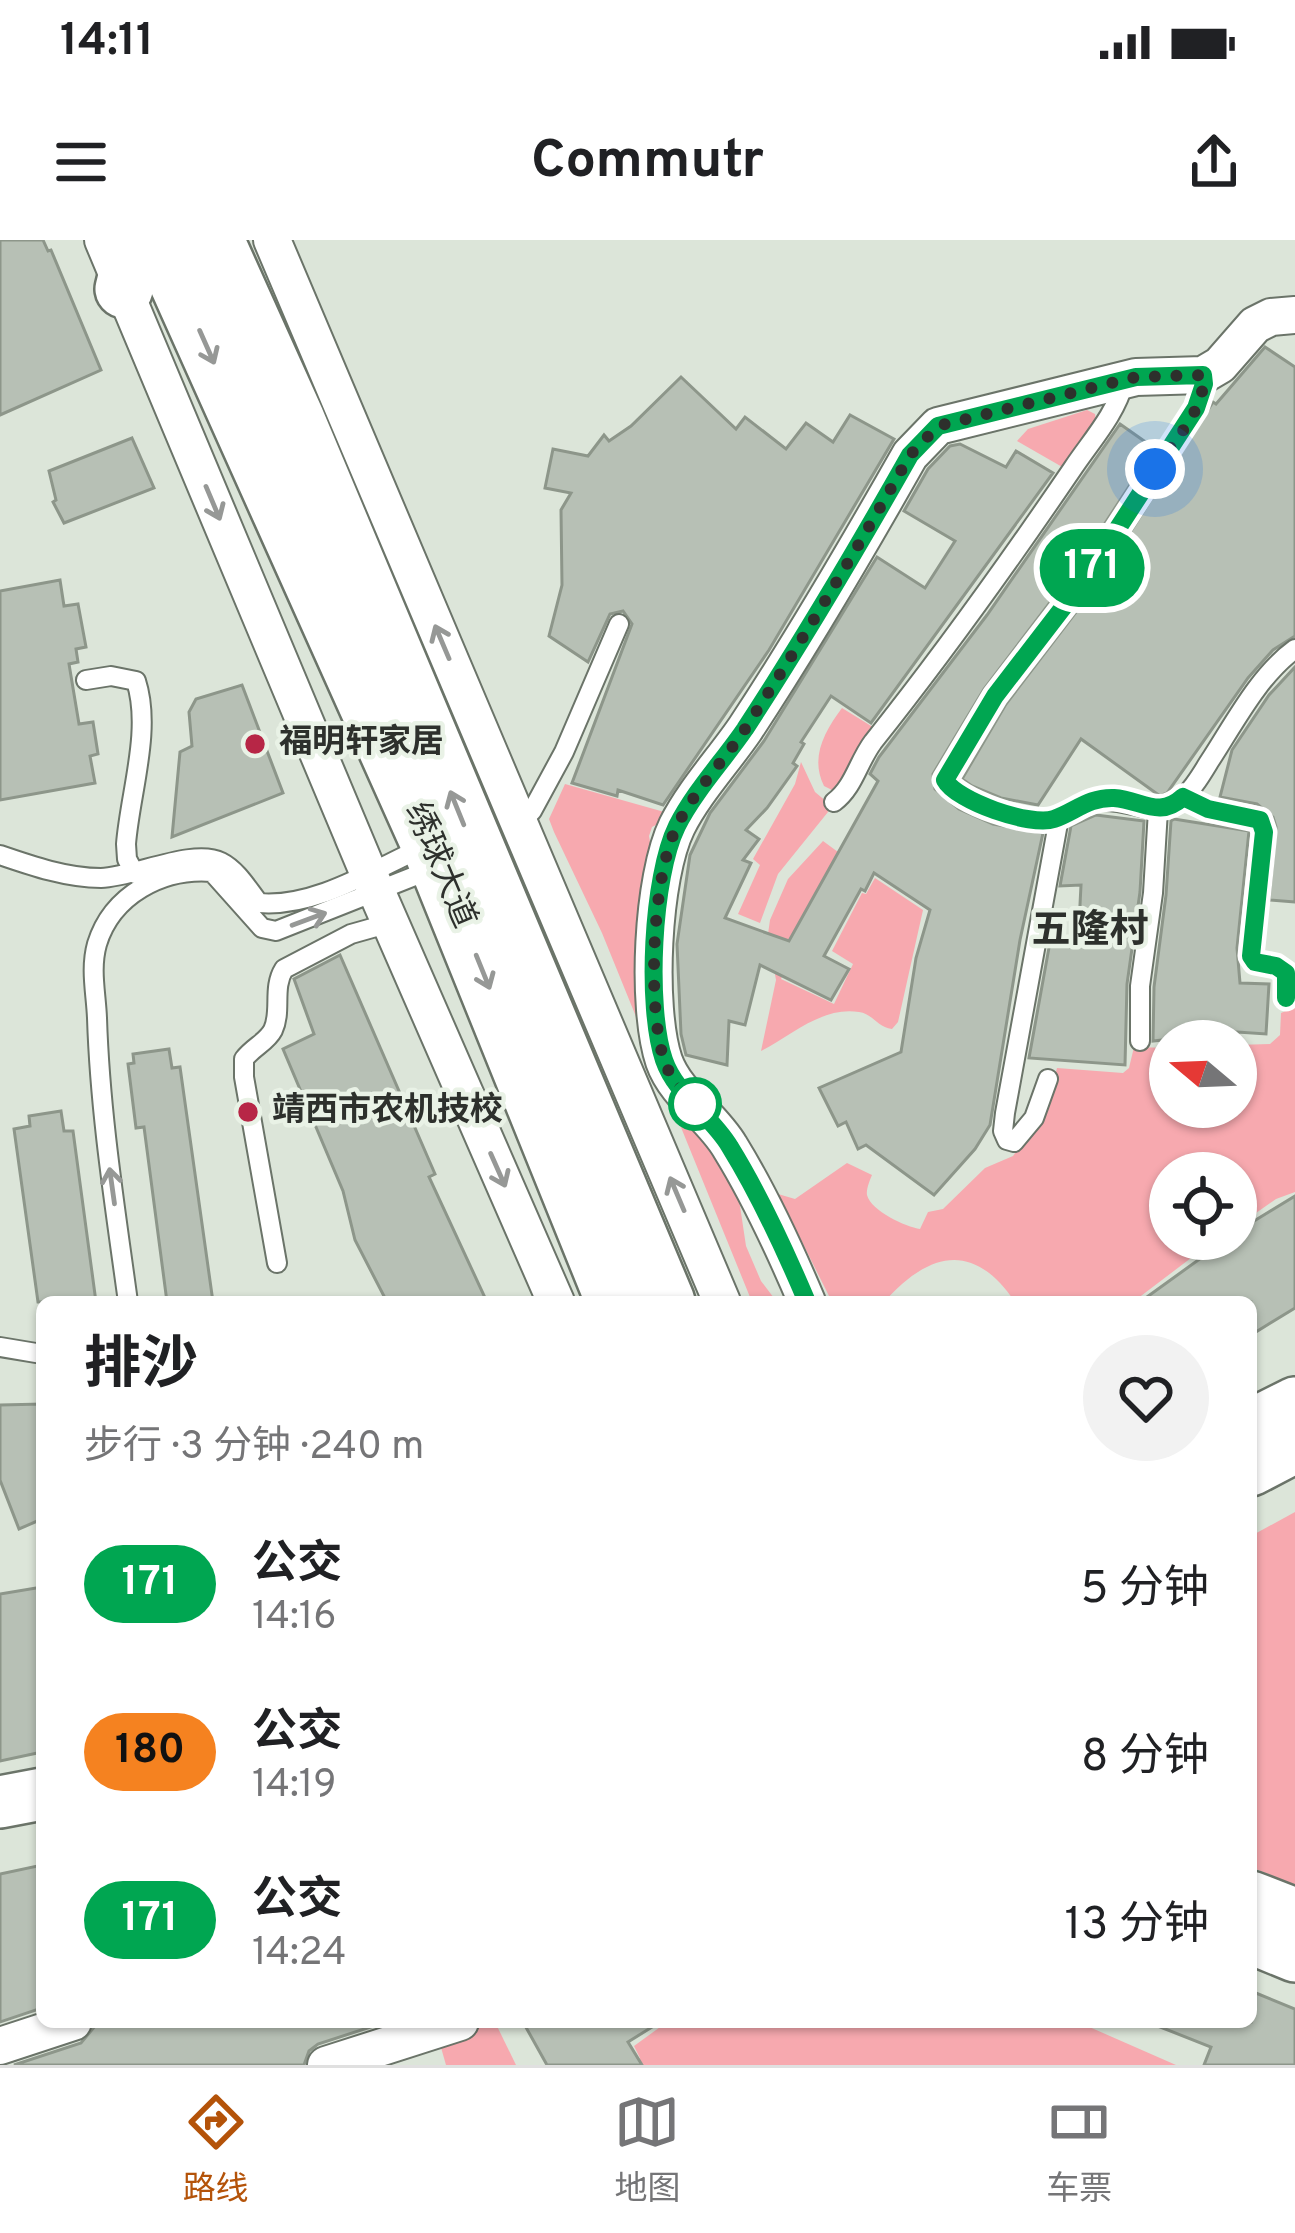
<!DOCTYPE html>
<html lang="zh">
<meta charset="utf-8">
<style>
:root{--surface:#fff;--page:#f2f2f2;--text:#202124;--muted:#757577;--line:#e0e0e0;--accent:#b45309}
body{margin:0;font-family:Overpass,"Noto Sans SC",sans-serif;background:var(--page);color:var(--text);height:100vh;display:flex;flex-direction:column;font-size:45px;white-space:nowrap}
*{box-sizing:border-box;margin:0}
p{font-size:39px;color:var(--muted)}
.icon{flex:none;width:66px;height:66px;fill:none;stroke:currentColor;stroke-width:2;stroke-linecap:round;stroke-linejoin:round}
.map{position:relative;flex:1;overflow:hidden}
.panel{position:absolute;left:36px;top:1056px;width:1221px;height:732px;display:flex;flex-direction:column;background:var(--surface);border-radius:18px;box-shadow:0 3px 9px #0004}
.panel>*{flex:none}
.badge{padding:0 24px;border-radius:39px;font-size:42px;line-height:78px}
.needle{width:78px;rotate:289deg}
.tools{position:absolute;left:1149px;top:780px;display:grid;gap:24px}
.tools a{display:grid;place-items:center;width:108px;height:108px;border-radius:50%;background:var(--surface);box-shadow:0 3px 9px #0004;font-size:60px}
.you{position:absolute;width:60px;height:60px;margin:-30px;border:9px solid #fff;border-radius:50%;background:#1a73e8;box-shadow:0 0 0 18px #1a73e833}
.map>.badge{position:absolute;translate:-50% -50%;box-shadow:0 0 0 6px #fff}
.round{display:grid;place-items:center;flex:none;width:126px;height:126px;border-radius:63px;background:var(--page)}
.head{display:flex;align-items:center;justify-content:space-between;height:204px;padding:0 48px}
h1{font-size:57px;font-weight:700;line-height:90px}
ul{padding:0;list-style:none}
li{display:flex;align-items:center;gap:36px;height:168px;padding:0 48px}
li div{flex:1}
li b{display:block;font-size:45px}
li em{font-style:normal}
li .badge{min-width:132px;font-weight:700;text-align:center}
.status{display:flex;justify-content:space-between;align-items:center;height:84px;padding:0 60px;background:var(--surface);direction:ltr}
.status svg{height:33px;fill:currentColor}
header{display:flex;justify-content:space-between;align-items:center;height:156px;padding:0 48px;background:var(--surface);font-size:54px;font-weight:700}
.tab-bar{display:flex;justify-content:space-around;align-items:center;height:168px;border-top:3px solid var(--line);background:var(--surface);font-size:33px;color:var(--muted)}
.tab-bar a{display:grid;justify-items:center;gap:6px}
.tab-bar .selected{color:var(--accent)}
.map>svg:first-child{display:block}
.green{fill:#f7a9af}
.building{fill:#b7c0b5;stroke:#8d968a;stroke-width:3}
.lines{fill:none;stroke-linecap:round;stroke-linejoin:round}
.lane-casing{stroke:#6b7469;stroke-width:22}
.street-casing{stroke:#6b7469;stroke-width:40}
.secondary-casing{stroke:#6b7469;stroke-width:56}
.primary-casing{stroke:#6b7469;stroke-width:62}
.lane{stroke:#fff;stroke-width:18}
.street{stroke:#fff;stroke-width:36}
.secondary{stroke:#fff;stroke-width:51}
.primary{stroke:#fff;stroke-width:57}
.oneway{stroke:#969896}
.line-casing{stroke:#fff;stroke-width:27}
.line{stroke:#00a651;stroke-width:18}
.walk{stroke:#2d302c;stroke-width:12;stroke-dasharray:0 21.6}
.poi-dot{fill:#b72646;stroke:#e9f2e6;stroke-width:4.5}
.stop-dot{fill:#fff;stroke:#00a651;stroke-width:6}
.labels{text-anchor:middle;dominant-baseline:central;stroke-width:9;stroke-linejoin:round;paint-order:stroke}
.poi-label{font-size:33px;font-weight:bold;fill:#2d302c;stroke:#e9f2e6;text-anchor:start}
.street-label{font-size:33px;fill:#2d302c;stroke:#e9f2e6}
.quarter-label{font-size:39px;font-weight:bold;fill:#2d302c;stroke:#e9f2e6}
</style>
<div class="status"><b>14:11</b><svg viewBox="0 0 49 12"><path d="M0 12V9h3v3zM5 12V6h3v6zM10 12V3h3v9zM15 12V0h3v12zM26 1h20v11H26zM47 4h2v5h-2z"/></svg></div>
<header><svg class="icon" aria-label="menu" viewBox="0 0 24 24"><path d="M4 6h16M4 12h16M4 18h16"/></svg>Commutr<svg class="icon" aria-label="share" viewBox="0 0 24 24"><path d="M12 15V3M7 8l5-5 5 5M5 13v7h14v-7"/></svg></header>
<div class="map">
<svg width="1295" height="1825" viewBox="0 0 1295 1825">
<rect width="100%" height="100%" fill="#dce5d9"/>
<!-- green -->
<g class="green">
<path d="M1087 170 1095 174 1096 183 1064 228 1017 201 1028 189Z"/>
<path d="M842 468 876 489 862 501 838 553 824 546C810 518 824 492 842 468Z"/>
<path d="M801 522 815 552 827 562 828 572 778 634 760 683 738 674 760 625 753 619 795 544Z"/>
<path d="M565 544 675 575 652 587 649 596 652 613 644 731 737 946 746 1006 761 1041 777 1062H752L602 693 554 592 549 579Z"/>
<path d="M823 601 838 612 793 693 800 699 781 739 834 764 853 724 832 711 862 653 866 654 875 638 923 670 898 782 892 789C877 787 873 774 859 772 822 766 791 796 761 811L776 740 768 694 770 680 788 639Z"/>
<path d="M1295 757V952L1276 959 1236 987V933H1170V999H1216L1133 1062H1015C973 1000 929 1012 884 1062H832L778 954 795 959 847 923 872 935C870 940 866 949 867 955 871 971 906 987 920 989L928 972 943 969 985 928 1013 916 1046 870 1057 828 1123 833 1129 828 1134 807 1170 808V867H1236V805L1270 804 1280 795 1281 773 1288 770Z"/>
<path d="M1295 1272V1645L1251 1627V1296Z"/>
<path d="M485 1782H495L516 1825H446L440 1804Z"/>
<path d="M667 1782H1078L1176 1825H632L640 1818 634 1806Z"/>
</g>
<!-- building -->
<g class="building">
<path d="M0 0H43L48 11 51 10 101 130 0 175Z"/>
<path d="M1265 107 1295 127V396L1273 410 1248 438 1167 553 1160 556 1081 499 1038 565 1001 558 972 546 962 539 1006 464 1096 346 1213 162 1216 164Z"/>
<path d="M681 137 736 189 745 177 786 209 806 183 833 202 850 175 894 199 769 410 663 565 618 550 617 556 572 543 632 384 623 371 610 374 588 422 549 396 562 345 561 270 571 253 545 248 553 209 588 216 604 195 609 201 631 186Z"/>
<path d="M1120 184 1154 208 1074 331 984 449 933 534 935 549 959 569 993 584 1043 593 1020 700 990 885 975 909 934 955 866 905 858 909 846 882 838 886 819 848 901 812 916 718 930 670 874 633 865 651 861 649 824 716 849 729 831 760 760 725 745 785 729 781 727 825 686 815 681 794 677 704 690 615 710 573 764 501 877 317 925 348 955 301 904 271 928 229 950 206 960 204 1006 227 1016 211 1053 233 871 483 831 456 801 502 804 504 793 523 797 526 767 568 746 590 759 599 743 620 751 623 725 678 789 701 878 541 870 534 879 517 987 375Z"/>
<path d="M132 198 154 248 64 283 53 262 56 260 49 231Z"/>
<path d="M60 340 64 366 78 364 86 407 76 409 78 422 69 424 79 484 93 482 98 514 90 516 95 543 0 560V351Z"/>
<path d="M1295 427V662L1269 660 1276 587 1273 577 1257 564 1220 557 1232 510 1269 455Z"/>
<path d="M242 445 283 553 172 597 180 512 192 506 189 472 196 459Z"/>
<path d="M1096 575 1144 581 1140 652 1127 744 1125 825 1029 818 1050 702 1078 704 1081 645 1060 646 1071 586Z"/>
<path d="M1174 579 1249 591 1237 708 1240 743 1269 744 1266 794 1237 792 1153 801 1154 747 1166 655 1171 581Z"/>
<path d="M340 715 435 934 429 937 487 1062H387L355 1000 343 951 283 809 314 794 294 739Z"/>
<path d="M169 809 172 828 180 827 213 1062H167L144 887 136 888 128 824 134 823 133 814Z"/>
<path d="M61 871 64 891H73L96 1062H38L14 889 30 886 29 876Z"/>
<path d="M1295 956V1068L1251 1095V1062H1140L1201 1018 1223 1007 1220 1001 1236 999V992Z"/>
<path d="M42 1164V1279L19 1289 0 1240V1165Z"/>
<path d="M42 1347V1512L0 1521V1354Z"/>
<path d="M42 1625V1768L0 1782V1634Z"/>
<path d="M1251 1751 1295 1769V1825H1204L1211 1807 1150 1783 1251 1782Z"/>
<path d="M107 1782H382L383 1783 318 1804 309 1811 304 1825H14L81 1803 95 1786Z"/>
<path d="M523 1782H660L628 1802 642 1825H547Z"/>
</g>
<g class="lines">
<!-- lane casing -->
<g class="lane-casing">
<g id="lane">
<path d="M86 440 111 436 136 441C152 490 130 553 126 604L127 619 135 634"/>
<path d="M1183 557 1208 569 1253 577 1263 586 1250 708 1255 722 1277 726 1286 733V758"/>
<path d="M834 562C854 547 858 522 873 502 944 413 1009 322 1073 228 1091 201 1116 174 1124 142"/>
<path d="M1059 578C1032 585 959 565 945 540L995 456 1085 339 1196 168 1204 144 1203 135"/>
<path d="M519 584 532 571 564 512 619 384"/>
<path d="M0 615C32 626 67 638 101 638 134 637 193 608 221 622 237 630 248 649 259 663 316 668 376 628 426 606"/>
<path d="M1140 801V746L1153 653 1158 570"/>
<path d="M1048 839 1034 878 1014 902 1007 900 1003 891 1005 873 1059 578C1108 538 1148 583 1174 565 1189 555 1200 537 1209 522 1234 484 1258 436 1295 409"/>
<path d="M277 1023 244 837V819C253 807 267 802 273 790 282 771 272 748 284 729L351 694 390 683"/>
<path d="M128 1062C115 967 100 873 97 778 96 753 90 729 97 704 112 655 162 628 212 632L262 688 276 691 435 628"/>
<path d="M0 1107 42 1114"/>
</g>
</g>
<!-- street casing -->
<g class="street-casing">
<g id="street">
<path d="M103 0 368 632 556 1062"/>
<path d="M272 0 722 1062"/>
<path d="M807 1062C785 1010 759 954 730 907 712 876 676 855 664 821 646 767 652 637 677 586 694 552 723 521 745 489 803 401 858 307 910 215L938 186 1136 137 1203 135 1220 125 1255 85 1271 77 1295 75"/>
<path d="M0 1806 73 1782"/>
<path d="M326 1825 460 1782"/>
</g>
</g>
<!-- secondary casing -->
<g class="secondary-casing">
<g id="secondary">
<path d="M1251 1185 1295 1163"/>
<path d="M1251 1230 1295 1207"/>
<path d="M0 1562 42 1554"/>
<path d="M1251 1657 1295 1674"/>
<path d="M1251 1698 1295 1716"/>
</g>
</g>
<!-- primary casing -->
<g class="primary-casing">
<g id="primary">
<path d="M159 0 430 604 615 1062"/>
<path d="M215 0 296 180 666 1062"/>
<path d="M124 49 136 0"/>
</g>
</g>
<!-- lane -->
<use href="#lane" class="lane"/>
<!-- street -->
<use href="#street" class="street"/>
<!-- secondary -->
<use href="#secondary" class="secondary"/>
<!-- primary -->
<use href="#primary" class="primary"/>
</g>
<!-- one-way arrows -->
<defs><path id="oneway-shaft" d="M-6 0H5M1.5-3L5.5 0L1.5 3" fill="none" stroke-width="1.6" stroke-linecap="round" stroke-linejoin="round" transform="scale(3)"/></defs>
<g class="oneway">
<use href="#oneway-shaft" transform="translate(207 107) rotate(66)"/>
<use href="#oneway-shaft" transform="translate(213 263) rotate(67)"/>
<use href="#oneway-shaft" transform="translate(442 402) rotate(-113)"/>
<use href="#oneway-shaft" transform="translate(457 568) rotate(-112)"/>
<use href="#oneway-shaft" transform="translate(309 679) rotate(-20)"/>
<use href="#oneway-shaft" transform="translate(483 732) rotate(68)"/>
<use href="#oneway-shaft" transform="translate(498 930) rotate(66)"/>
<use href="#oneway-shaft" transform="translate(112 946) rotate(-98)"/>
<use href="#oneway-shaft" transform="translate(677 954) rotate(-113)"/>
</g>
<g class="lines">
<!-- line casing -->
<g class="line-casing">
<path id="line" d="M807 1062C785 1010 759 954 730 907 712 876 676 855 664 820 646 767 652 637 677 586 694 552 723 521 745 489 803 400 858 307 910 215L938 186 1136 137 1203 135 1204 144 1196 168 1085 339 995 456 945 540C956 561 1031 587 1054 579 1075 572 1088 557 1114 558 1142 560 1159 579 1183 557L1208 569 1260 580 1264 592 1251 716 1255 722 1276 726 1286 733V758"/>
</g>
<!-- line -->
<use href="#line" class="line"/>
<!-- walk -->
<path class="walk" d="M695 864C682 851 670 838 664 820 647 766 652 636 677 586 694 551 724 521 745 489 803 400 858 307 910 215L938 186 1136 137 1203 135C1207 168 1172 203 1155 229"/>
</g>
<!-- markers -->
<g class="poi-dot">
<circle cx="255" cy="504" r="12"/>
<circle cx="248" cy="872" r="12"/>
</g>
<circle class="stop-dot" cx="695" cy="864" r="24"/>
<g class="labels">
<!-- poi labels -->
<g class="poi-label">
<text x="279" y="504">福明轩家居</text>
<text x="272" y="872">靖西市农机技校</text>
</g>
<!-- street labels -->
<g class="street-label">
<text transform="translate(439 626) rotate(67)">绣球大道</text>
</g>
<!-- quarter labels -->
<g class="quarter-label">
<text x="1090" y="692">五隆村</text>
</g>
</g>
</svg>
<div class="tools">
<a><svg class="needle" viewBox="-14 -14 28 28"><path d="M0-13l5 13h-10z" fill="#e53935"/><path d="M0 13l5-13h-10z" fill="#757577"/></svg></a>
<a><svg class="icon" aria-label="locate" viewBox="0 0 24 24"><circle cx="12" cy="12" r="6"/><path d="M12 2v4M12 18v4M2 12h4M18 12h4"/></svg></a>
</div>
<div class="you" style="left:1155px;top:229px"></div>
<b class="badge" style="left:1092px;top:328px;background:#00a651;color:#fff">171</b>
<section class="panel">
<div class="head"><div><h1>排沙</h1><p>步行 · 3 分钟 · 240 m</p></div><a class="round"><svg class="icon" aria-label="heart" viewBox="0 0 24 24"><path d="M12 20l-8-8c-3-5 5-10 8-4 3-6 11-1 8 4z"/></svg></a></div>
<ul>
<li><span class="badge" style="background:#00a651;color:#fff">171</span><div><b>公交</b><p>14:16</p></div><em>5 分钟</em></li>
<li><span class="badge" style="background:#f58220;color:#111">180</span><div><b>公交</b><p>14:19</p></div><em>8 分钟</em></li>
<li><span class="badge" style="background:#00a651;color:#fff">171</span><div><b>公交</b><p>14:24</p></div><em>13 分钟</em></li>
</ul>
</section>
</div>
<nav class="tab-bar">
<a class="selected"><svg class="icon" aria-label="directions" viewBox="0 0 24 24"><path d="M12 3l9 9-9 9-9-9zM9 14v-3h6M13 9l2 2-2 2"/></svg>路线</a>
<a><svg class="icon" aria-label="map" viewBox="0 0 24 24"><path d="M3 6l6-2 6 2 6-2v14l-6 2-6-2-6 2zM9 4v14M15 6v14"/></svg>地图</a>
<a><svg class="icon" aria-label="tickets" viewBox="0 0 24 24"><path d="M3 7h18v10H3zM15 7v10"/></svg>车票</a>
</nav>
